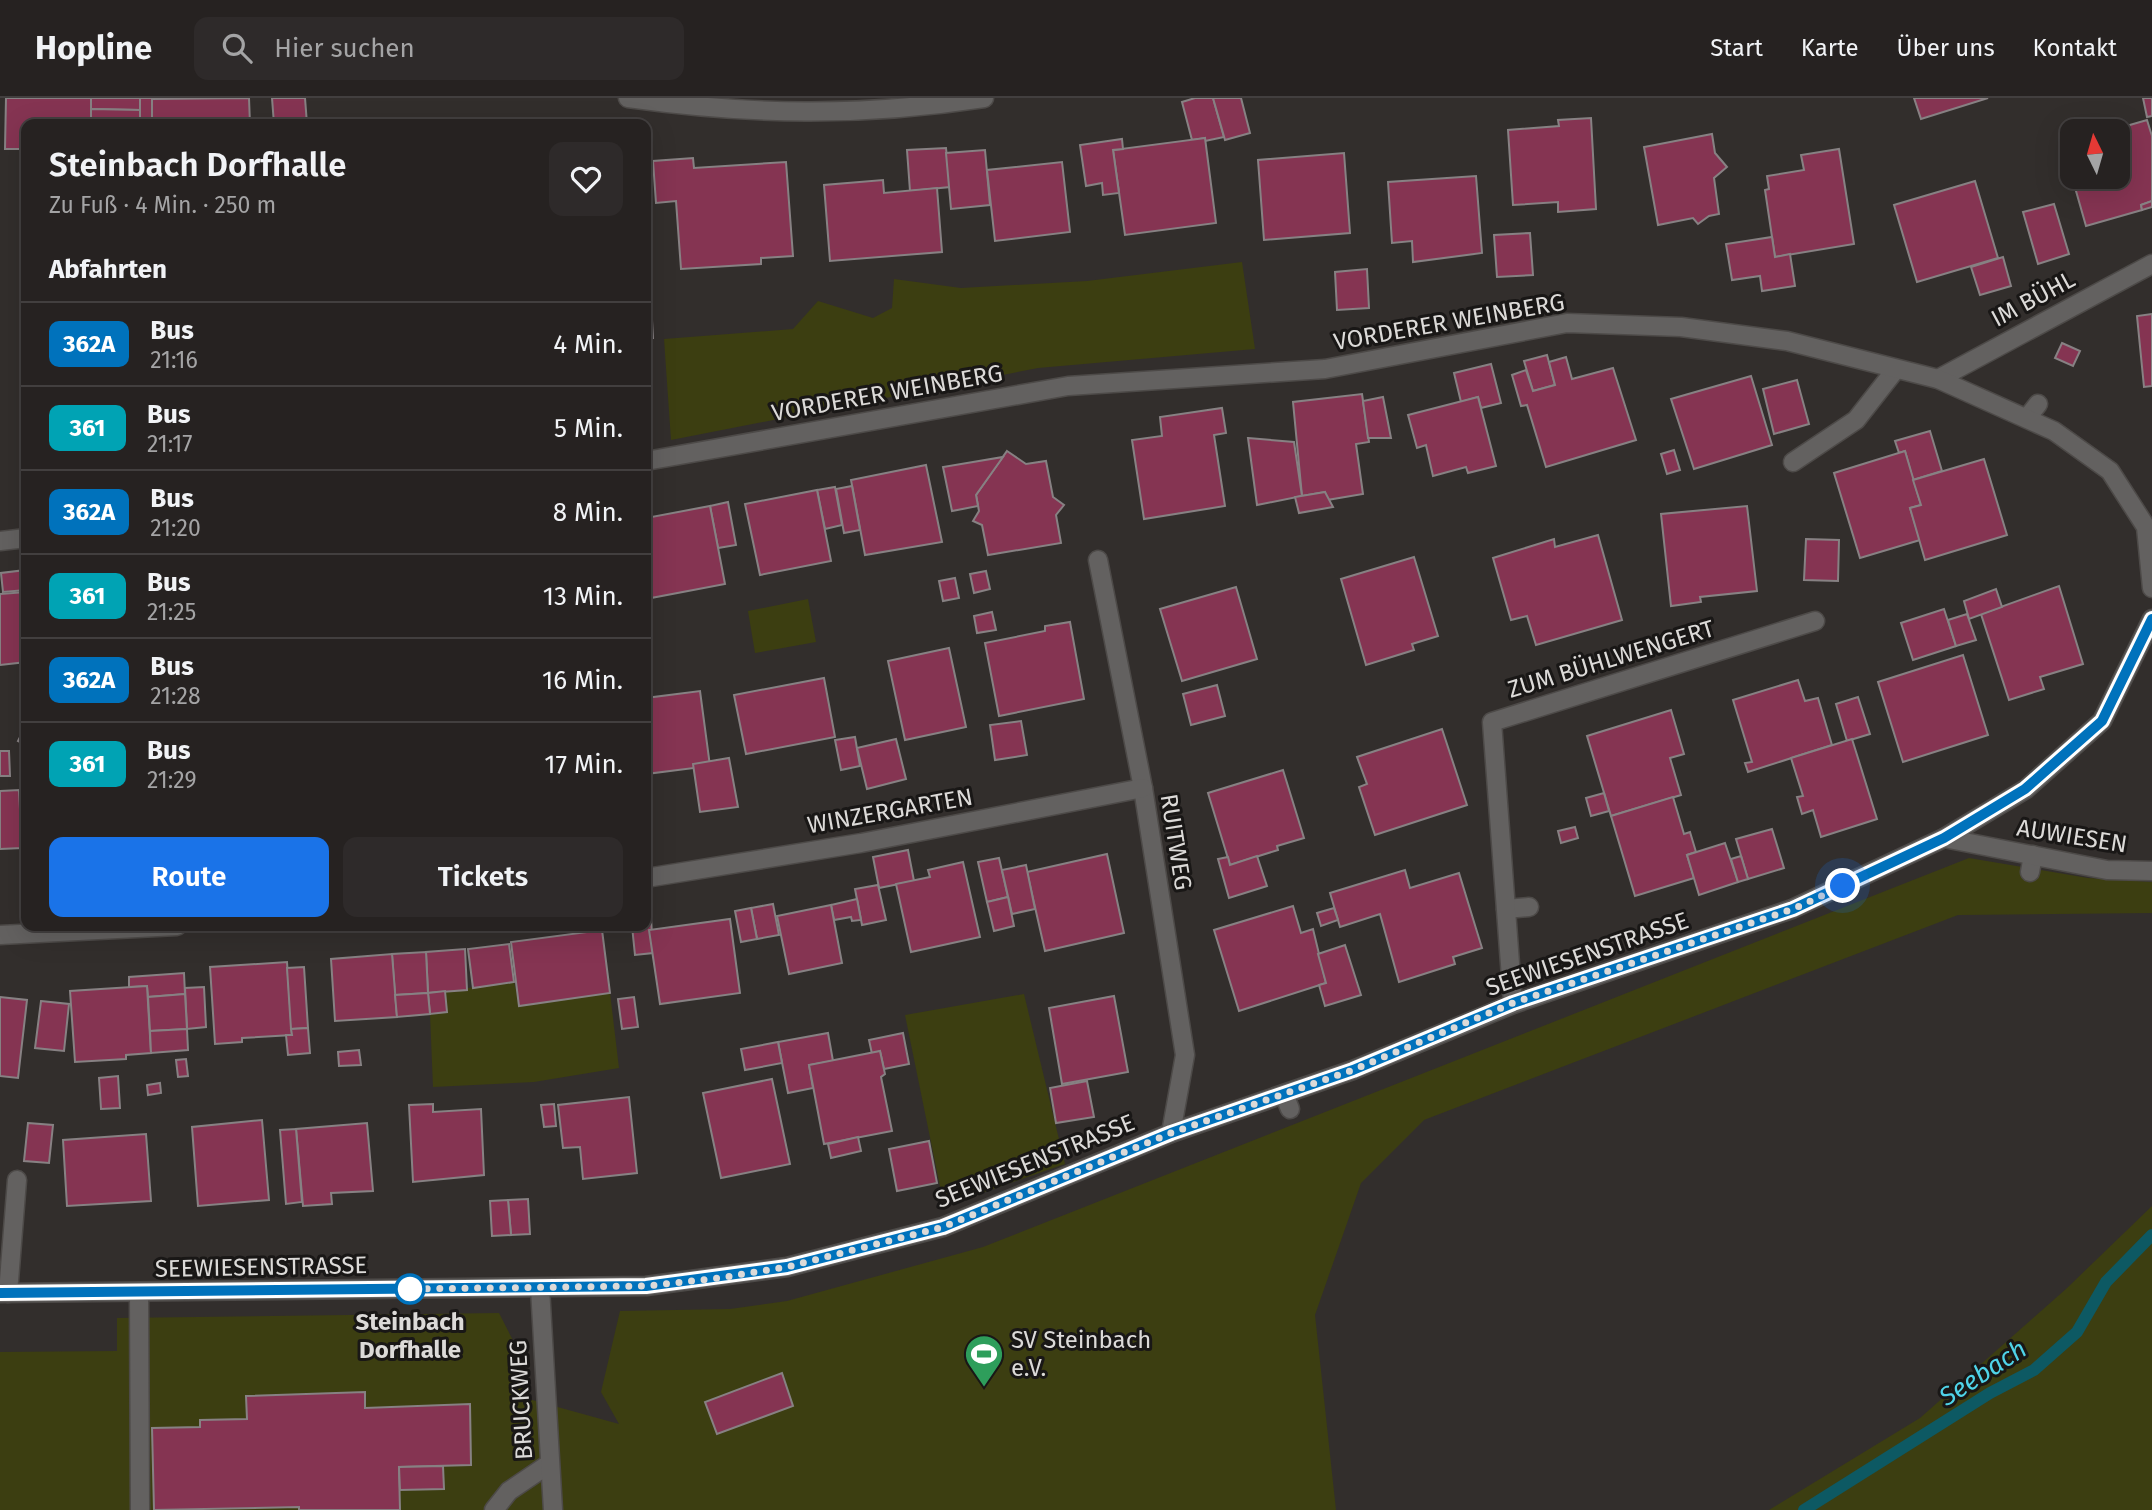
<!DOCTYPE html>
<html lang="de">
<meta charset="utf-8">
<style>
:root{--surface:#262221;--page:#2e2a2a;--text:#f1f3f6;--muted:#a4a4a5;--line:#423f3f;--accent:#1a73e8}
body{margin:0;font-family:"Fira Sans",sans-serif;background:var(--page);color:var(--text);height:100vh;display:flex;flex-direction:column;font-size:26px;white-space:nowrap}
*{box-sizing:border-box;margin:0}
p{font-size:23px;color:var(--muted)}
.icon{flex:none;width:38px;height:38px;fill:none;stroke:currentColor;stroke-width:2;stroke-linecap:round;stroke-linejoin:round}
.map{position:relative;flex:1;overflow:hidden}
.details{position:absolute;left:21px;top:21px;width:630px;height:812px;display:flex;flex-direction:column;background:var(--surface);border-radius:14px;box-shadow:0 7px 28px #0002,0 0 0 2px var(--line)}
.details>*{flex:none}
.badge{padding:0 14px;border-radius:10px;font-size:24px;line-height:46px}
.needle{width:46px;rotate:355deg}
.controls{position:absolute;left:2060px;top:21px;display:grid;gap:14px}
.controls a{display:grid;place-items:center;width:70px;height:70px;border-radius:14px;background:var(--surface);box-shadow:0 7px 28px #0002,0 0 0 2px var(--line);font-size:35px}
.you{position:absolute;width:35px;height:35px;margin:-18px;border:5px solid #fff;border-radius:50%;background:#1a73e8;box-shadow:0 0 0 10px #1a73e833}
.map>.badge{position:absolute;translate:-50% -50%;box-shadow:0 0 0 4px #fff}
h2{padding:0 28px;font-size:26px;line-height:63px}
.round{display:grid;place-items:center;flex:none;width:74px;height:74px;border-radius:14px;background:var(--page)}
.overview{display:flex;align-items:center;justify-content:space-between;height:119px;padding:0 28px}
h1{font-size:33px;font-weight:600;line-height:52px}
.primary-button{display:flex;gap:14px;margin-top:auto;padding:14px 28px}
.primary-button a{flex:1;height:80px;border-radius:14px;background:var(--accent);color:#fff;font-size:28px;font-weight:600;line-height:80px;text-align:center}
.primary-button a+a{background:var(--page);color:var(--text)}
ul{padding:0;list-style:none}
li{display:flex;align-items:center;gap:21px;height:84px;padding:0 28px;border-top:2px solid var(--line)}
li div{flex:1}
li b{display:block;font-size:26px}
li em{font-style:normal}
li .badge{min-width:77px;font-weight:700;text-align:center}
header{display:flex;align-items:center;gap:42px;box-sizing:border-box;height:98px;padding:0 35px;background:var(--surface);border-bottom:2px solid var(--line)}
header strong{font-size:33px}
nav{display:flex;gap:38px;margin-inline-start:auto;font-size:24px}
.search{width:490px;height:63px;background:var(--page);display:flex;align-items:center;gap:18px;box-sizing:border-box;padding:0 24px;border-radius:14px;color:var(--muted);font-size:26px}
.map>svg:first-child{display:block}
.green{fill:#3c3e11}
.lines{fill:none;stroke-linecap:round;stroke-linejoin:round}
.stream{stroke:#0d5963;stroke-width:12}
.building{fill:#853452;stroke:#878183;stroke-width:2}
.service-casing{stroke:#4d4a48;stroke-width:21}
.minor-casing{stroke:#4d4a48;stroke-width:21}
.service{stroke:#636160;stroke-width:18}
.minor{stroke:#636160;stroke-width:18}
.line-casing{stroke:#fff;stroke-width:16}
.line{stroke:#0072bc;stroke-width:10}
.walk{stroke:#dcdad8;stroke-width:7;stroke-dasharray:0 12.6}
.stop-dot{fill:#fff;stroke:#0072bc;stroke-width:3.5}
.labels{text-anchor:middle;dominant-baseline:central;stroke-width:6;stroke-linejoin:round;paint-order:stroke}
.street-label{font-size:24px;fill:#dcdad8;stroke:#191716}
.stop-label{font-size:24px;font-weight:bold;fill:#dcdad8;stroke:#191716}
.poi-label{font-size:24px;fill:#dcdad8;stroke:#191716;text-anchor:start}
.water-label{font-size:26px;font-style:italic;fill:#4fd3e8;stroke:#191716}
</style>
<header>
<strong>Hopline</strong>
<div class="search"><svg class="icon" aria-label="search" viewBox="0 0 24 24"><circle cx="10" cy="10" r="6"/><path d="M15 15l6 6"/></svg>Hier suchen</div>
<nav><a>Start</a><a>Karte</a><a>Über uns</a><a>Kontakt</a></nav>
</header>
<div class="map">
<svg width="2152" height="1412" viewBox="0 0 2152 1412">
<rect width="100%" height="100%" fill="#322e2c"/>
<!-- green -->
<g class="green">
<path d="M1242 164 1255 251 1038 270 671 342 664 241 793 231 818 203 873 220 892 210 894 181 961 190 1087 183Z"/>
<path d="M808 501 816 544 755 555 748 513Z"/>
<path d="M1969 760 2088 780 2152 784V815L1958 817 1424 1022 1361 1085 1315 1217 1336 1412H0V1254L117 1253V1220L499 1215 524 1264 525 1300 619 1326 601 1294 620 1213 730 1211 787 1203 983 1149Z"/>
<path d="M514 884 520 908 610 895 619 970 534 984 433 989 430 916 447 914 445 893Z"/>
<path d="M1024 896 1065 1066 944 1108 905 917Z"/>
<path d="M2152 1108V1412H1769L1920 1320 2066 1191Z"/>
</g>
<g class="lines">
<!-- stream -->
<path class="stream" d="M1804 1412 1990 1295 2034 1272 2077 1234 2106 1184 2152 1137"/>
</g>
<!-- building -->
<g class="building">
<path d="M6 0H91V26H26V51H5Z"/>
<path d="M91 0H140V12L91 11Z"/>
<path d="M140 0H173V1H152V26H140Z"/>
<path d="M249 0 250 26H152V1Z"/>
<path d="M272 0H305L307 26H274Z"/>
<path d="M1195 0H1213L1224 39 1205 43V40L1192 42 1182 4Z"/>
<path d="M1213 0H1241L1250 35 1225 42Z"/>
<path d="M1914 0H1988L1921 21Z"/>
<path d="M2143 0H2152V18L2147 19Z"/>
<path d="M91 11 140 12V26H111V21L91 20Z"/>
<path d="M1591 20 1596 111 1558 114V104L1513 107 1508 32 1559 28 1558 22Z"/>
<path d="M2147 22 2152 38V103L2141 107 2142 112 2086 128 2072 79H2118V33H2109Z"/>
<path d="M388 23V26H350Z"/>
<path d="M1712 36 1715 55 1727 69 1714 80 1719 116 1709 118 1698 126 1693 120 1658 127 1644 49Z"/>
<path d="M1205 40 1216 125 1125 137 1113 52Z"/>
<path d="M1122 41 1123 51 1113 52 1119 95 1103 97 1102 85 1086 88 1080 47Z"/>
<path d="M2072 44V79L2063 47Z"/>
<path d="M946 50 950 89 910 93 907 52Z"/>
<path d="M1839 51 1854 146 1775 159 1765 92 1769 91 1767 78 1804 72 1801 57Z"/>
<path d="M985 52 990 107 951 111 946 55Z"/>
<path d="M1344 55 1350 135 1264 142 1258 62Z"/>
<path d="M693 60 694 70 786 64 793 158 761 160V166L681 171 676 103 656 105 653 63Z"/>
<path d="M1062 64 1070 134 995 143 987 72Z"/>
<path d="M1476 78 1482 155 1413 164 1412 143 1392 145 1388 84Z"/>
<path d="M883 82 884 95 937 90 942 154 830 163 824 87Z"/>
<path d="M1975 83 1998 160 1917 184 1894 107Z"/>
<path d="M2152 103V109L2142 112 2141 107Z"/>
<path d="M2054 106 2069 156 2038 166 2023 114Z"/>
<path d="M1530 135 1533 177 1497 179 1494 137Z"/>
<path d="M1772 139 1775 159 1790 156 1795 188 1762 193 1760 178 1732 182 1726 146Z"/>
<path d="M2003 159 2011 188 1980 197 1971 169Z"/>
<path d="M1367 171 1369 210 1337 212 1335 174Z"/>
<path d="M2152 216V288L2144 289 2137 218Z"/>
<path d="M652 222 653 240H646V223Z"/>
<path d="M2062 245 2080 253 2073 268 2055 260Z"/>
<path d="M1547 257 1555 287 1533 293 1524 263Z"/>
<path d="M1566 259 1572 281 1613 270 1636 342 1546 369 1527 307 1521 308 1512 277 1526 272 1533 293 1555 287 1549 264Z"/>
<path d="M1491 266 1501 305 1481 310 1478 299 1461 304 1454 275Z"/>
<path d="M1751 278 1772 347 1694 371 1671 301Z"/>
<path d="M1797 282 1809 326 1774 336 1763 291Z"/>
<path d="M1362 296 1369 344 1356 346 1363 396 1327 402 1325 394 1302 398 1293 304Z"/>
<path d="M1383 299 1391 340H1368L1363 303Z"/>
<path d="M1478 299 1496 368 1468 375 1466 369 1433 378 1426 347 1417 350 1408 317Z"/>
<path d="M1222 310 1226 335 1214 337 1225 408 1144 421 1132 342 1162 338 1160 319Z"/>
<path d="M1930 333 1942 373 1913 382 1905 353 1899 355 1895 343Z"/>
<path d="M1248 340 1294 344 1302 398 1257 407Z"/>
<path d="M1674 352 1680 372 1667 376 1661 356Z"/>
<path d="M1007 353 1026 366 1046 363 1053 399 1064 407 1056 417 1061 445 988 457 982 427 973 423 979 413 976 397Z"/>
<path d="M1905 353 1921 407 1910 410 1920 442 1860 460 1834 375Z"/>
<path d="M1003 359 976 397 978 408 952 413 943 369Z"/>
<path d="M1984 361 2007 437 1925 462 1910 410 1921 407 1913 382Z"/>
<path d="M926 367 942 444 865 457 851 382Z"/>
<path d="M852 388 860 432 844 435 836 391Z"/>
<path d="M835 389 842 427 825 431 817 392Z"/>
<path d="M817 392 831 463 760 477 745 406Z"/>
<path d="M1325 394 1333 409 1299 415 1295 399Z"/>
<path d="M728 404 736 447 718 450 710 408Z"/>
<path d="M710 408 725 486 651 500 646 474V420Z"/>
<path d="M1747 408 1757 493 1700 499 1701 504 1671 508 1661 416Z"/>
<path d="M1598 437 1622 522 1536 547 1527 518 1511 522 1493 460 1554 441 1555 449Z"/>
<path d="M1806 441 1839 442 1838 483 1804 482Z"/>
<path d="M1414 459 1438 538 1412 546 1414 552 1366 567 1341 481Z"/>
<path d="M26 472V492L3 494 1 475Z"/>
<path d="M986 473 990 491 974 495 970 476Z"/>
<path d="M955 480 959 500 943 503 939 483Z"/>
<path d="M2059 488 2083 566 2040 579 2044 591 2009 602 1981 516Z"/>
<path d="M1236 489 1257 561 1182 583 1160 511Z"/>
<path d="M1996 491 2002 509 1969 521 1964 503Z"/>
<path d="M26 494V564L0 567V496Z"/>
<path d="M1944 511 1956 548 1913 562 1901 525Z"/>
<path d="M992 514 996 532 977 535 974 518Z"/>
<path d="M1967 516 1976 542 1956 548 1948 522Z"/>
<path d="M1070 524 1084 601 999 618 985 545 1045 533V528Z"/>
<path d="M949 550 966 629 905 642 888 563Z"/>
<path d="M1963 557 1988 637 1903 664 1878 584Z"/>
<path d="M824 580 835 639 746 656 734 597Z"/>
<path d="M1798 582 1805 603 1818 600 1832 647 1748 674 1745 665 1752 664 1733 602Z"/>
<path d="M1217 587 1225 618 1191 627 1183 596Z"/>
<path d="M700 593 710 668 646 676V600Z"/>
<path d="M1858 599 1870 636 1847 643 1836 606Z"/>
<path d="M1671 612 1684 656 1670 660 1681 697 1611 718 1587 638Z"/>
<path d="M1021 623 1027 657 995 662 990 627Z"/>
<path d="M24 631 26 632V647L18 643Z"/>
<path d="M1442 631 1467 707 1375 737 1359 689 1367 686 1357 659Z"/>
<path d="M855 639 860 668 841 672 835 642Z"/>
<path d="M896 641 906 681 867 691 857 650Z"/>
<path d="M1852 641 1877 721 1821 739 1813 712 1802 716 1797 699 1803 698 1791 660Z"/>
<path d="M0 653H9L10 678H0Z"/>
<path d="M729 660 738 709 700 714 693 666Z"/>
<path d="M1283 672 1304 740 1277 748 1278 752 1230 767 1208 695Z"/>
<path d="M19 692 22 750 0 751V693Z"/>
<path d="M1604 695 1609 713 1591 718 1586 700Z"/>
<path d="M1673 699 1684 736 1690 734 1696 754 1687 757 1694 780 1635 798 1611 718Z"/>
<path d="M1575 729 1578 740 1561 745 1558 733Z"/>
<path d="M1772 731 1784 770 1748 781 1736 741Z"/>
<path d="M1725 745 1738 784 1699 797 1687 757Z"/>
<path d="M908 752 914 783 879 790 873 759Z"/>
<path d="M1107 756 1124 835 1045 853 1027 774Z"/>
<path d="M1257 758 1267 788 1229 800 1218 761 1228 759 1230 767Z"/>
<path d="M1741 758 1748 781 1738 784 1731 761Z"/>
<path d="M999 760 1008 799 987 804 978 764Z"/>
<path d="M963 764 980 839 911 854 896 786 930 779 928 772Z"/>
<path d="M1026 767 1035 811 1012 816 1002 772Z"/>
<path d="M1405 772 1410 790 1459 775 1482 850 1453 859 1455 866 1399 884 1380 816 1340 829 1330 795Z"/>
<path d="M878 787 886 822 862 827 855 791Z"/>
<path d="M1008 799 1014 828 994 833 987 804Z"/>
<path d="M857 801 861 822 852 823 851 819 834 822 831 807Z"/>
<path d="M773 806 779 837 757 841 751 810Z"/>
<path d="M831 807 842 865 789 876 777 818Z"/>
<path d="M1293 808 1301 835 1313 831 1326 885 1239 913 1214 832Z"/>
<path d="M751 810 757 841 741 844 735 813Z"/>
<path d="M1334 810 1338 822 1321 828 1317 815Z"/>
<path d="M651 819 653 855 635 857 632 828H646V820Z"/>
<path d="M730 821 740 895 660 906 649 832Z"/>
<path d="M602 832 610 895 519 908 511 844Z"/>
<path d="M509 846 514 884 473 890 468 851Z"/>
<path d="M1345 847 1361 897 1325 908 1319 887 1326 885 1318 856Z"/>
<path d="M465 851 467 892 428 895 426 854Z"/>
<path d="M426 854 428 895 395 897 392 856Z"/>
<path d="M392 856 397 919 335 923 331 861Z"/>
<path d="M287 864 292 937 242 940V944L215 946 210 869Z"/>
<path d="M304 869 308 930 291 931 287 870Z"/>
<path d="M184 875 185 896 148 899 147 888 129 889V879Z"/>
<path d="M147 888 151 955 126 957V961L75 964 70 893Z"/>
<path d="M204 889 206 929 187 931 185 890Z"/>
<path d="M445 893 447 914 430 916 428 895Z"/>
<path d="M428 895 430 916 397 919 395 897Z"/>
<path d="M185 896 187 931 150 933 148 899Z"/>
<path d="M1114 898 1128 974 1062 986 1049 910Z"/>
<path d="M0 899 27 902 18 980 0 978Z"/>
<path d="M634 899 638 929 622 931 618 901Z"/>
<path d="M41 903 69 906 64 953 35 950Z"/>
<path d="M308 930 310 955 288 957 286 937H292L291 931Z"/>
<path d="M187 931 188 952 151 955 150 933Z"/>
<path d="M828 935 833 963 809 967 813 990 788 995 778 944Z"/>
<path d="M903 935 909 966 884 971 880 953 872 956 869 942Z"/>
<path d="M778 944 782 965 745 972 741 951Z"/>
<path d="M359 952 361 967 339 968 338 954Z"/>
<path d="M880 953 885 976 881 979 892 1033 824 1046 809 967Z"/>
<path d="M186 961 188 978 178 979 176 962Z"/>
<path d="M118 978 120 1010 101 1011 99 980Z"/>
<path d="M772 981 790 1066 721 1080 703 995Z"/>
<path d="M1087 983 1094 1019 1056 1025 1050 990Z"/>
<path d="M160 985 161 995 148 997 147 987Z"/>
<path d="M629 999 637 1075 583 1081 580 1049 563 1050 558 1007Z"/>
<path d="M433 1006V1014L481 1011 484 1077 413 1084 409 1007Z"/>
<path d="M554 1006 556 1028 544 1029 541 1007Z"/>
<path d="M262 1022 269 1102 198 1108 192 1029Z"/>
<path d="M28 1025 53 1027 49 1065 24 1063Z"/>
<path d="M367 1025 373 1093 331 1095 332 1106 303 1108 296 1031Z"/>
<path d="M296 1031 302 1104 286 1106 280 1032Z"/>
<path d="M146 1036 151 1103 67 1108 63 1042Z"/>
<path d="M858 1039 861 1053 831 1060 828 1046Z"/>
<path d="M929 1043 937 1085 897 1093 889 1051Z"/>
<path d="M528 1101 530 1136 511 1137 508 1102Z"/>
<path d="M508 1102 511 1137 492 1138 490 1103Z"/>
<path d="M782 1275 793 1308 717 1336 705 1304Z"/>
<path d="M365 1294V1310L470 1306 471 1367 399 1369 400 1412H299V1409L154 1412 152 1330 200 1329V1322L247 1321 246 1298Z"/>
<path d="M443 1368 444 1391 400 1392 399 1369Z"/>
</g>
<g class="lines">
<!-- service casing -->
<g class="service-casing">
<g id="service">
<path d="M2027 320 2038 306"/>
<path d="M1793 364 1856 322 1896 271"/>
<path d="M2030 774 2033 757"/>
<path d="M1506 811 1529 809"/>
<path d="M1284 996 1290 1011"/>
<path d="M8 1195 17 1082"/>
<path d="M139 1195 140 1412"/>
<path d="M494 1412 509 1393 549 1366"/>
</g>
</g>
<!-- minor casing -->
<g class="minor-casing">
<g id="minor">
<path d="M628 0C751 17 861 19 984 0"/>
<path d="M1938 281 2152 166"/>
<path d="M646 363 1068 288 1325 271 1567 225 1681 229 1787 243 1938 281 2054 333 2110 373 2146 429 2152 490"/>
<path d="M0 443 26 440"/>
<path d="M1098 462 1143 690 1185 957 1171 1035"/>
<path d="M1944 740 2107 772 2152 773"/>
<path d="M646 780 861 745 1143 690"/>
<path d="M0 837 177 828"/>
<path d="M1513 906 1492 624 1815 523"/>
<path d="M540 1190 553 1412"/>
<path d="M0 1195 646 1188 787 1169 943 1129 1171 1035 1353 972 1513 906 1792 811 1944 740 2026 691 2102 623 2152 521"/>
</g>
</g>
<!-- service -->
<use href="#service" class="service"/>
<!-- minor -->
<use href="#minor" class="minor"/>
</g>
<g class="lines">
<!-- line casing -->
<g class="line-casing">
<path id="line" d="M0 1195 646 1188 787 1169 943 1129 1171 1035 1353 972 1513 905 1793 811 1944 740 2025 691 2102 623 2152 521"/>
</g>
<!-- line -->
<use href="#line" class="line"/>
<!-- walk -->
<path class="walk" d="M410 1191H406L646 1188 719 1180 787 1169 943 1129 1171 1035 1353 972 1513 905 1793 811 1843 788"/>
</g>
<!-- icons -->
<defs>
<g id="stadium-pin" transform="scale(2.0125)"><path d="M0 17L-7.5 6A9.5 9.5 0 1 1 7.5 6Z" fill="#2e9e5b" stroke="#191716"/><path d="M0-5a6.5 5 0 1 0 0 10a6.5 5 0 1 0 0-10ZM-3.5-1.8h7v3.6h-7Z" fill="#fff"/></g>
</defs>
<g fill-rule="evenodd">
<use href="#stadium-pin" x="984" y="1256"/>
</g>
<!-- markers -->
<circle class="stop-dot" cx="410" cy="1191" r="14"/>
<g class="labels">
<!-- street labels -->
<g class="street-label">
<text transform="translate(2033 201) rotate(-28)">IM BÜHL</text>
<text transform="translate(1449 224) rotate(-10)">VORDERER WEINBERG</text>
<text transform="translate(887 295) rotate(-10)">VORDERER WEINBERG</text>
<text transform="translate(1611 561) rotate(-17)">ZUM BÜHLWENGERT</text>
<text transform="translate(890 713) rotate(-10)">WINZERGARTEN</text>
<text transform="translate(2072 738) rotate(9)">AUWIESEN</text>
<text transform="translate(1176 744) rotate(81)">RUITWEG</text>
<text transform="translate(1587 856) rotate(-19)">SEEWIESENSTRASSE</text>
<text transform="translate(1035 1063) rotate(-22)">SEEWIESENSTRASSE</text>
<text transform="translate(261 1169) rotate(-1)">SEEWIESENSTRASSE</text>
<text transform="translate(521 1302) rotate(-93)">BRUCKWEG</text>
</g>
<!-- stop labels -->
<g class="stop-label">
<text x="410" y="1224">Steinbach<tspan x="410" dy="28">Dorfhalle</tspan></text>
</g>
<!-- poi labels -->
<g class="poi-label">
<text x="1011" y="1242">SV Steinbach<tspan x="1011" dy="28">e.V.</tspan></text>
</g>
<!-- water labels -->
<g class="water-label">
<text transform="translate(1983 1275) rotate(-33)">Seebach</text>
</g>
</g>
</svg>
<div class="controls">
<a><svg class="needle" viewBox="-14 -14 28 28"><path d="M0-13l5 13h-10z" fill="#e53935"/><path d="M0 13l5-13h-10z" fill="#a4a4a5"/></svg></a>
</div>
<div class="you" style="left:1843px;top:788px"></div>
<section class="details">
<div class="overview"><div><h1>Steinbach Dorfhalle</h1><p>Zu Fuß · 4 Min. · 250 m</p></div><a class="round"><svg class="icon" aria-label="heart" viewBox="0 0 24 24"><path d="M12 20l-8-8c-3-5 5-10 8-4 3-6 11-1 8 4z"/></svg></a></div>
<h2>Abfahrten</h2>
<ul>
<li><span class="badge" style="background:#0072bc;color:#fff">362A</span><div><b>Bus</b><p>21:16</p></div><em>4 Min.</em></li>
<li><span class="badge" style="background:#00a3b4;color:#fff">361</span><div><b>Bus</b><p>21:17</p></div><em>5 Min.</em></li>
<li><span class="badge" style="background:#0072bc;color:#fff">362A</span><div><b>Bus</b><p>21:20</p></div><em>8 Min.</em></li>
<li><span class="badge" style="background:#00a3b4;color:#fff">361</span><div><b>Bus</b><p>21:25</p></div><em>13 Min.</em></li>
<li><span class="badge" style="background:#0072bc;color:#fff">362A</span><div><b>Bus</b><p>21:28</p></div><em>16 Min.</em></li>
<li><span class="badge" style="background:#00a3b4;color:#fff">361</span><div><b>Bus</b><p>21:29</p></div><em>17 Min.</em></li>
</ul>
<div class="primary-button"><a>Route</a><a>Tickets</a></div>
</section>
</div>
